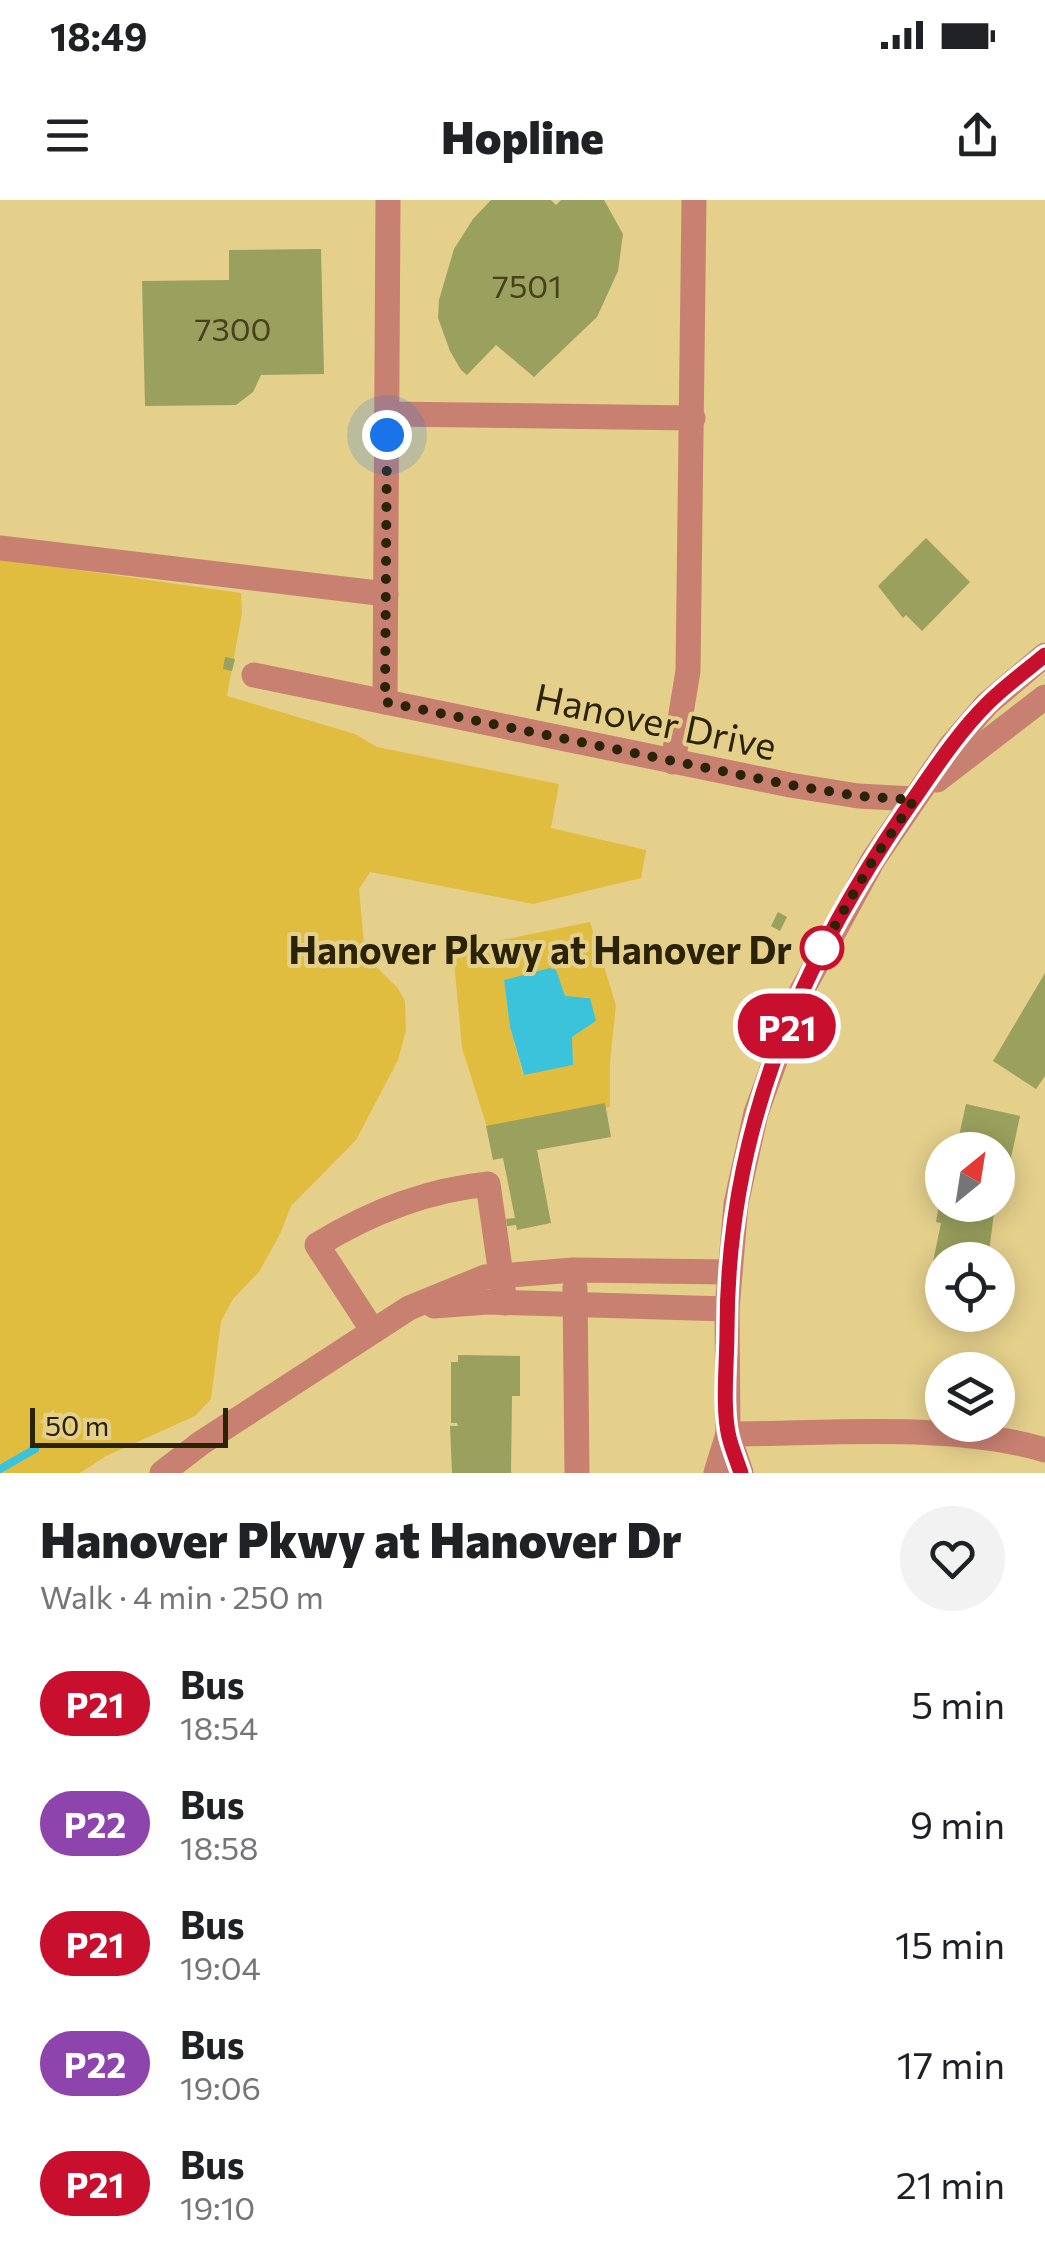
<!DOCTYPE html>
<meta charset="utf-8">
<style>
:root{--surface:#fff;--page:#f2f2f2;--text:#202124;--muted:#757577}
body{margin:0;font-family:Commissioner,sans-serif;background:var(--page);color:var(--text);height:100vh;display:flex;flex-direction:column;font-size:38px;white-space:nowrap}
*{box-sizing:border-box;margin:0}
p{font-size:32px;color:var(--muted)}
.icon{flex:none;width:55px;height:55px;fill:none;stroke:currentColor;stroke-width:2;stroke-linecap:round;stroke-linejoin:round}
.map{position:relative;height:1273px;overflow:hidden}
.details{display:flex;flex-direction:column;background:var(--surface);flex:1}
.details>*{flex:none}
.badge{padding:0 20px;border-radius:32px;font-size:35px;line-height:65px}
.needle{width:65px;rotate:30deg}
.tools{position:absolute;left:925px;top:932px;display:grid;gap:20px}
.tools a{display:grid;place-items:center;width:90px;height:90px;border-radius:50%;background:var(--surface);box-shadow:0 5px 25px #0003;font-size:50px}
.scale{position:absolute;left:30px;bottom:25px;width:198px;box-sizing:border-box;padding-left:10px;border:5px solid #2b2306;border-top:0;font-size:28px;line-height:35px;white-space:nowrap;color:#2b2306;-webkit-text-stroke:8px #e4cf8b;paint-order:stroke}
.you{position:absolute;width:50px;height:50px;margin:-25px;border:8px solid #fff;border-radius:50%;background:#1a73e8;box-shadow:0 0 0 15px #1a73e833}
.map>.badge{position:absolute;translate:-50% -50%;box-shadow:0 0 0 5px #fff}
.round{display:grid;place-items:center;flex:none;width:105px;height:105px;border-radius:52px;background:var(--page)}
.overview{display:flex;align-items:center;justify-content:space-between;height:170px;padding:0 40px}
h1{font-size:48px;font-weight:800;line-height:75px}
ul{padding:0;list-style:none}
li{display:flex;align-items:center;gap:30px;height:120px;padding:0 40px}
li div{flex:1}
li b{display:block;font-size:38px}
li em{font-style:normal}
li .badge{min-width:110px;font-weight:700;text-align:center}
.status{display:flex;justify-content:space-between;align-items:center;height:70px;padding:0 50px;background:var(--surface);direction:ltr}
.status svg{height:28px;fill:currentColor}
header{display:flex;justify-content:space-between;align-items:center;height:130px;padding:0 40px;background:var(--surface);font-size:45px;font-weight:800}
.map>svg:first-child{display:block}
.green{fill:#e1bd3f;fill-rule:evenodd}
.water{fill:#3bc3dc}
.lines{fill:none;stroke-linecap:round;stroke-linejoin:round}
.stream{stroke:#3bc3dc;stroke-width:8}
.building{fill:#9aa05d}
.minor{stroke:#c88071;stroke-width:25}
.line-casing{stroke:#fff;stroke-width:22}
.line{stroke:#c8102e;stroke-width:15}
.walk{stroke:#2b2306;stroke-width:10;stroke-dasharray:0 18}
.stop-dot{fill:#fff;stroke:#c8102e;stroke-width:5}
.labels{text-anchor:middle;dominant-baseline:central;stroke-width:8;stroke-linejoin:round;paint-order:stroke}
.number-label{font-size:32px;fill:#47421c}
.street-label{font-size:38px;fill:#2b2306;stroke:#e4cf8b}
.stop-label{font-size:38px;font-weight:bold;fill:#2b2306;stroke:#e4cf8b;text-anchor:end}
</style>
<div class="status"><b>18:49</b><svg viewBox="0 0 49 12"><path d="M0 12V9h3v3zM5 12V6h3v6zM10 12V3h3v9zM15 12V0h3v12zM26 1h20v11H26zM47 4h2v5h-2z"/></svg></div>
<header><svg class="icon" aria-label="menu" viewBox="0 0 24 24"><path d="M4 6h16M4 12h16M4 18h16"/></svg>Hopline<svg class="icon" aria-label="share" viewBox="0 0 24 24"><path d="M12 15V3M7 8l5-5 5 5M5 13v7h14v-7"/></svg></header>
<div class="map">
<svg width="1045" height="1273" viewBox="0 0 1045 1273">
<rect width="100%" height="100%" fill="#e4cf8b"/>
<!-- green -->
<g class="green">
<path d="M0 359 241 393 242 413 227 496 355 534 377 547 559 584 551 628 646 650 641 678 533 704 370 672 359 689 365 756 397 787 405 801 406 830 398 860 356 940 291 1006 280 1034 259 1072 233 1099 221 1121 211 1199 195 1216 106 1256 80 1273H0Z"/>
<path d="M590 722 616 805 610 861V907L488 930 462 848 453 750ZM504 780 568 797H588L596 821 571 837 573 865 523 874 510 827Z"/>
</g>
<!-- water -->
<path class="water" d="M550 768 556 770 565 796 590 798 596 821 572 837 573 865 524 875 510 827 504 780Z"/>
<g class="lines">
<!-- stream -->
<path class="stream" d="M0 1269 35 1249"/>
</g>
<!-- building -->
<g class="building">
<path d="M491 0H551L556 5 561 0H604L623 34 618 71 597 117 534 177 496 145 467 175 461 170 450 151 438 118 439 100 454 49 473 19Z"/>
<path d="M321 49 324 174 261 175 253 192 236 205 145 206 142 81 229 80V50Z"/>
<path d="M926 338 970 382 922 431 906 415 903 418 878 386Z"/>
<path d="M225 457 235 459 232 471 223 469Z"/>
<path d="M778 712 787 717 780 731 771 726Z"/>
<path d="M1045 773V876L1036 889 993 861Z"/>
<path d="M605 903 611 937 537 950 551 1023 517 1030 516 1025 507 1026 506 1019 515 1018 503 958 493 960 486 926Z"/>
<path d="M966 904 1020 916 1007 976 1002 975 999 987 998 950H956Z"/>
<path d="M939 1005H995L988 1060H942V1084L929 1081 941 1023 936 1022Z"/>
<path d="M458 1155 520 1156V1196H512L511 1273H452L450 1226H458L457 1223H451V1162H458Z"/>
</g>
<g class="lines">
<!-- minor -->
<g class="minor">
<path d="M387 214 693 218"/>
<path d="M0 348 386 394"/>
<path d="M254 475 790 585 858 596 914 599"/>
<path d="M385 502 388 0"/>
<path d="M673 562 688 471 694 0"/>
<path d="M937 580 1045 497"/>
<path d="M575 1088 577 1273"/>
<path d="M434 1106 488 1102 727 1109"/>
<path d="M373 1131 317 1045C369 1013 428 990 488 984L505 1103"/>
<path d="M728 1234C825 1234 953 1222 1045 1250"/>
<path d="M728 1234 741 1273"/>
<path d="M162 1273 201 1243 409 1108 485 1077 573 1070 729 1072"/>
<path d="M716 1273 728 1234 727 1109 736 1004 756 913 798 798 873 660 950 547 987 504 1045 455"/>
</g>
</g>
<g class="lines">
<!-- line casing -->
<g class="line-casing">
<path id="line" d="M741 1273C737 1261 732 1249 729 1237 722 1208 727 1162 727 1131 727 934 795 773 904 613 930 576 955 536 987 504 1005 486 1026 471 1045 455"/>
</g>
<!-- line -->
<use href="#line" class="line"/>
<!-- walk -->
<path class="walk" d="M387 235 385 502 790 585 858 596 914 600 873 660 822 748"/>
</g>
<!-- markers -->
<circle class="stop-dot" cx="822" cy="748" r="20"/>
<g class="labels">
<!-- number labels -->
<g class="number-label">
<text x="527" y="85">7501</text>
<text x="233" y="128">7300</text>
</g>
<!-- street labels -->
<g class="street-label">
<text transform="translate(656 520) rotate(12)">Hanover Drive</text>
</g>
<!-- stop labels -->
<g class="stop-label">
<text x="792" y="748">Hanover Pkwy at Hanover Dr</text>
</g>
</g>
</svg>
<div class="tools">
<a><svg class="needle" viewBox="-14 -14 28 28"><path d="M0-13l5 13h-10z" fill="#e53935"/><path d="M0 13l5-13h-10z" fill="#757577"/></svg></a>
<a><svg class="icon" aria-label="locate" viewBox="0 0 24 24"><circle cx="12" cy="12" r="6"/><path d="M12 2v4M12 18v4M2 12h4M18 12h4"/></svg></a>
<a><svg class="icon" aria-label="layers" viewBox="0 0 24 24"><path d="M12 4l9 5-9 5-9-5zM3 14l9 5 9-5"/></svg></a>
</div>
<div class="scale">50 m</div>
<div class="you" style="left:387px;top:235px"></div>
<b class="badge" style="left:787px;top:826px;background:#c8102e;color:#fff">P21</b>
</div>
<section class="details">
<div class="overview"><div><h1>Hanover Pkwy at Hanover Dr</h1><p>Walk · 4 min · 250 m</p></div><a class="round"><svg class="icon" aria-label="heart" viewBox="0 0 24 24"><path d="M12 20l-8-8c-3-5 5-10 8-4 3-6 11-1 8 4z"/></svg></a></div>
<ul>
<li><span class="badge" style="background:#c8102e;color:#fff">P21</span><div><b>Bus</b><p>18:54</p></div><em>5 min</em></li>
<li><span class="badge" style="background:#8e44ad;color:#fff">P22</span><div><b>Bus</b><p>18:58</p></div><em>9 min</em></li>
<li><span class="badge" style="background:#c8102e;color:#fff">P21</span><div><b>Bus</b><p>19:04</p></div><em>15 min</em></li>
<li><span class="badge" style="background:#8e44ad;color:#fff">P22</span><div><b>Bus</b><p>19:06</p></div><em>17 min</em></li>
<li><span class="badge" style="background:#c8102e;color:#fff">P21</span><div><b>Bus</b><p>19:10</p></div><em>21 min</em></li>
</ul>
</section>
